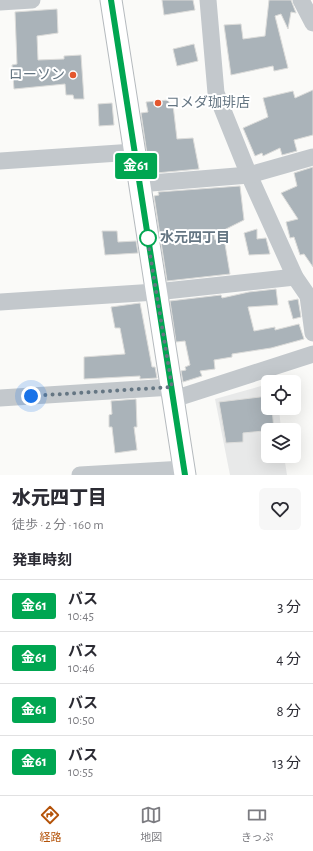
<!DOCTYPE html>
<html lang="ja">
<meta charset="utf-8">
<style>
:root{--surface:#fff;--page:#f7f7f7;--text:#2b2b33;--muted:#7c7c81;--line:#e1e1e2;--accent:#b45309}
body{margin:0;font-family:"Alegreya Sans","Noto Sans JP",sans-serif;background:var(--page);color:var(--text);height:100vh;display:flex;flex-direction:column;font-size:15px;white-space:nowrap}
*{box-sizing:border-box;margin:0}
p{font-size:13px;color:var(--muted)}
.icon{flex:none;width:22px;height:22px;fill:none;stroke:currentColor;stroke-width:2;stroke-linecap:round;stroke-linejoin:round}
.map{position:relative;height:475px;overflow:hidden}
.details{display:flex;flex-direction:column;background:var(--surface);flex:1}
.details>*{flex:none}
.badge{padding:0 8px;border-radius:3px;font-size:14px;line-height:26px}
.tools{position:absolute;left:261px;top:375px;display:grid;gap:8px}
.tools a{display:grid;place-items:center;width:40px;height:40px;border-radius:6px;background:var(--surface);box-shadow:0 4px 16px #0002;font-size:20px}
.you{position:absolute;width:20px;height:20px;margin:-10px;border:3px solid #fff;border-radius:50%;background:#1a73e8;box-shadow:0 0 0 6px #1a73e833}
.map>.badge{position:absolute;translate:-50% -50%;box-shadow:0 0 0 2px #fff}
h2{padding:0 12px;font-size:15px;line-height:36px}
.round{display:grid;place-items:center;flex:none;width:42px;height:42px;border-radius:6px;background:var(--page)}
.headline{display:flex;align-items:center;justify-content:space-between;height:68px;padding:0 12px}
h1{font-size:19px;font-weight:800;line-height:30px}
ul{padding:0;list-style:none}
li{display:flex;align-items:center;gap:12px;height:52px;padding:0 12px;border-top:1px solid var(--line)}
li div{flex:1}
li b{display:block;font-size:15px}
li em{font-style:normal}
li .badge{min-width:44px;font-weight:700;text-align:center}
.dock{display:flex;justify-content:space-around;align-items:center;height:56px;border-top:1px solid var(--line);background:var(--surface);font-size:11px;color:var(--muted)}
.dock a{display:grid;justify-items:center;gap:2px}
.dock .selected{color:var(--accent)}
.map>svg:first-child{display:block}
.built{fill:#e8e9e9}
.building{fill:#aab3b9;stroke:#dcdcda}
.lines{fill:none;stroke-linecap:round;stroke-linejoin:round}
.major-casing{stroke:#b5babe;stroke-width:23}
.minor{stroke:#c3c8cc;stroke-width:17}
.major{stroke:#fff;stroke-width:21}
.line-casing{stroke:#fff;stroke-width:9}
.line{stroke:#00a651;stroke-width:6}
.walk{stroke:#657683;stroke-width:4;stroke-dasharray:0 7.2}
.poi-dot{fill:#e4572e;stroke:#fff;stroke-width:1.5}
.stop-dot{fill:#fff;stroke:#00a651;stroke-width:2}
.labels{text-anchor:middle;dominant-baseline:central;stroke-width:4;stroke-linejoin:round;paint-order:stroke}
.poi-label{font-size:14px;fill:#657683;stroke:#fff;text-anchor:end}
.stop-label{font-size:14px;font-weight:bold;fill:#657683;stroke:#fff;text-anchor:start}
</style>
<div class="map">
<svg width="313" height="475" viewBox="0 0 313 475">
<rect width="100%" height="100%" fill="#fafaf8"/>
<!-- built -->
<path class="built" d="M268 384V408H279L281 430H268V456H284L287 475H230L215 399Z"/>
<!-- building -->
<g class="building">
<path d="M162 0H193L195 10 164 15Z"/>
<path d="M269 0H291L296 13 291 12 288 29 281 14 275 16 288 68 274 71 273 66 231 75 224 25 241 24 243 39 265 36Z"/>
<path d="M57 9 58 33 37 36 38 60 64 59V56L81 55 84 99H74L73 95H66L65 84 14 89 12 65 17 64 15 12Z"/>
<path d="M194 44 198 61 177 66 173 49Z"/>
<path d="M313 90V135L294 140 297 151 282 155 280 148 263 156 262 153 255 156 243 128 268 117 263 98 293 91 295 98Z"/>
<path d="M168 100 170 105H173L177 139 193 138 199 169 156 173 155 160 148 161 141 113 148 112 146 102Z"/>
<path d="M112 103 114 125 99 126 98 104Z"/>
<path d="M313 167V267L304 254 300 255 294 237 290 238 286 222 298 219 281 193 297 186 294 173Z"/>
<path d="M240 186 244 220 214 235 215 240 224 238 230 274 167 281 154 196 159 195 158 192Z"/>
<path d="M257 229V239L266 238 270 254 249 255 244 233Z"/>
<path d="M102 231H117L118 242 136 241 138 253 105 255Z"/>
<path d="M276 289 278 305 248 307 254 331 275 327V330L299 324 304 339 271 348 232 354V357L214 360 215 369 200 371 202 376 183 382 181 371 186 370 185 367 190 365 185 341 176 342 170 301 221 295 222 298 249 292Z"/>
<path d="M298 299 301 317 293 319 288 301Z"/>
<path d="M140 303 152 367H155L157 378 140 379V376L84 379V357L125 354 120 328H115L111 307Z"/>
<path d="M268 396V408H272L274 430 243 433V442L226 443 219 402Z"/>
<path d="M136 399 137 427H134L137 450 115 453 112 427H109V415L112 414 111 401Z"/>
</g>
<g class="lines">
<!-- major casing -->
<g class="major-casing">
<path id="major" d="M111 0 185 475"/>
</g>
<!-- minor -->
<g class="minor">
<path d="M208 0 216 93 249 175 295 277 308 296 313 333"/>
<path d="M301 0 313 23"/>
<path d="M0 2 32 0"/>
<path d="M0 161 134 152"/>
<path d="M139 184 249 175 313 157"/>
<path d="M0 302 156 292 295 277"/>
<path d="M0 398 172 387"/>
<path d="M174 399 313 354"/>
<path d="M80 475 184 469"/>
</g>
<!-- major -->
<use href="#major" class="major"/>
</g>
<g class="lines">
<!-- line casing -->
<g class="line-casing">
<path id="line" d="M111 0 185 475"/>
</g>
<!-- line -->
<use href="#line" class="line"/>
<!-- walk -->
<path class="walk" d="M31 396 172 387 146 230 148 238"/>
</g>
<!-- markers -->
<g class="poi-dot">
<circle cx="73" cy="75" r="4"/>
<circle cx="158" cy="103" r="4"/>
</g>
<circle class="stop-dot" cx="148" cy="238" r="8"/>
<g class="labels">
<!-- poi labels -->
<g class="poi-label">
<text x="65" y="75">ローソン</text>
<text x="166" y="103" text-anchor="start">コメダ珈琲店</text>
</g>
<!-- stop labels -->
<g class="stop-label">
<text x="160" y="238">水元四丁目</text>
</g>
</g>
</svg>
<div class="tools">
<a><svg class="icon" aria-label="locate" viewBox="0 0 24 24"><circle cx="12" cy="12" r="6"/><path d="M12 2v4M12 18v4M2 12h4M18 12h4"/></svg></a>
<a><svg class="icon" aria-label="layers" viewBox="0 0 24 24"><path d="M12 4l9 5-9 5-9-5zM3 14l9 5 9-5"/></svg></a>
</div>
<div class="you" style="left:31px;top:396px"></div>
<b class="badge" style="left:136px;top:166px;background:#00a651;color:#fff">金61</b>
</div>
<section class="details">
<div class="headline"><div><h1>水元四丁目</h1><p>徒歩 · 2 分 · 160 m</p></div><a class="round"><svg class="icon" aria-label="heart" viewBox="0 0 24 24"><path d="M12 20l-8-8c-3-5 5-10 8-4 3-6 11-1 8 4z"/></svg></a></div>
<h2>発車時刻</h2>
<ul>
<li><span class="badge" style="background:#00a651;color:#fff">金61</span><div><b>バス</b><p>10:45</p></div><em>3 分</em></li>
<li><span class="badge" style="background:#00a651;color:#fff">金61</span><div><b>バス</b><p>10:46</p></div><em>4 分</em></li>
<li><span class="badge" style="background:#00a651;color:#fff">金61</span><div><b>バス</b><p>10:50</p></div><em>8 分</em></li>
<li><span class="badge" style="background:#00a651;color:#fff">金61</span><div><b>バス</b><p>10:55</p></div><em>13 分</em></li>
</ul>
</section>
<nav class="dock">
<a class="selected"><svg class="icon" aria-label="directions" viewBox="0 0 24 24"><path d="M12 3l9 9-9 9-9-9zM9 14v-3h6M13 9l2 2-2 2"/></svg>経路</a>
<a><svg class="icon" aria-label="map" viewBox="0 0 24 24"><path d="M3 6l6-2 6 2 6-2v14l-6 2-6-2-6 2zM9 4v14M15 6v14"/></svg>地図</a>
<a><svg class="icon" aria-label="tickets" viewBox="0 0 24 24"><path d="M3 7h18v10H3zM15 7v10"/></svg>きっぷ</a>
</nav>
